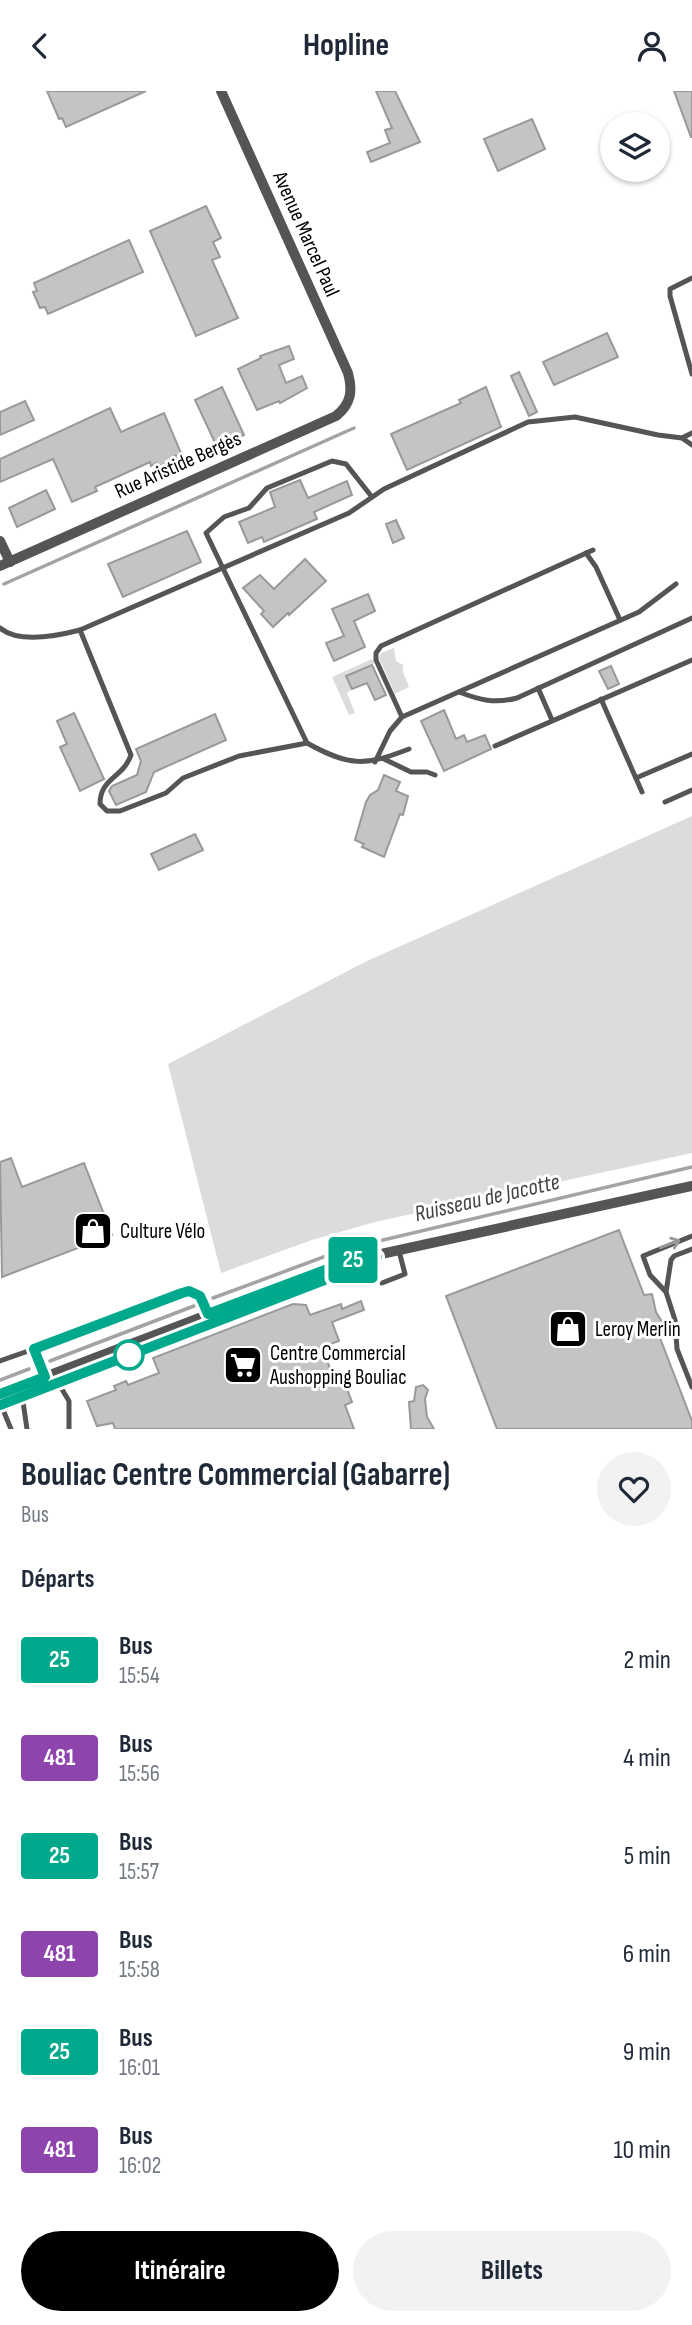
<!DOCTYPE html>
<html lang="fr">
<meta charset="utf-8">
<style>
:root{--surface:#fff;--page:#f2f2f3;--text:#1f2937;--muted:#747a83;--accent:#000}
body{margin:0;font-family:"Sofia Sans Condensed",sans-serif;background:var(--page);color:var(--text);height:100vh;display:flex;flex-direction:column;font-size:26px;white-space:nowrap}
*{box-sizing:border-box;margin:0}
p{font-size:23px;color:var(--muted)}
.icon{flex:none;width:38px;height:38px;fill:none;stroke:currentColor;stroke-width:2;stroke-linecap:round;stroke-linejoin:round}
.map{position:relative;height:1338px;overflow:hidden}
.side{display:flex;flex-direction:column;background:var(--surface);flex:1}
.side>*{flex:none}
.badge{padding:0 14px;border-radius:5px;font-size:24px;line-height:46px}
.buttons{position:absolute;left:600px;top:21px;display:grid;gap:14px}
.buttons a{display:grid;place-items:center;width:70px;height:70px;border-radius:50%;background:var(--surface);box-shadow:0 2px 5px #0004;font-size:35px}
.map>.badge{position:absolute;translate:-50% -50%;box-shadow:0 0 0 4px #fff}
h2{padding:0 21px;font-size:26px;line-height:63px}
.round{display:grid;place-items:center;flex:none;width:74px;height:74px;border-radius:37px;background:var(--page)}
.headline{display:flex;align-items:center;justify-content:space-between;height:119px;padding:0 21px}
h1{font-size:33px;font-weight:700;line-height:52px}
.action{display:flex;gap:14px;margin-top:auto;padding:14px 21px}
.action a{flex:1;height:80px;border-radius:42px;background:var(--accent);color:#fff;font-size:28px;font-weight:700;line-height:80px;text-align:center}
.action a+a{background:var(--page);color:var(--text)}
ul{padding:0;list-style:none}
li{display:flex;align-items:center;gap:21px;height:98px;padding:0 21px}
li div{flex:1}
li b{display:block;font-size:26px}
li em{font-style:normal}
li .badge{min-width:77px;font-weight:700;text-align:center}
header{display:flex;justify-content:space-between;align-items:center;height:91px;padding:0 21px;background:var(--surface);font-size:32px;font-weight:700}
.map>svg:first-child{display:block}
.green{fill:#dcdcdc}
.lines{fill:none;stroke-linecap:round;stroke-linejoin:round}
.stream{stroke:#a3a3a3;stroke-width:3.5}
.building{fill:#c4c4c4;stroke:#999;stroke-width:2}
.service{stroke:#555;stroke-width:5}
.minor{stroke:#555;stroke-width:10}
.oneway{stroke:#999}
.line-casing{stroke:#fff;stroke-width:16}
.line{stroke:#00a98b;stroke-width:10}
.stop-dot{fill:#fff;stroke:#00a98b;stroke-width:3.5}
.labels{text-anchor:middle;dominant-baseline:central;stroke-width:6;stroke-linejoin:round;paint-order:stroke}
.street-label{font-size:21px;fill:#000;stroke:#fff}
.poi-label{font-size:21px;fill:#000;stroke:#fff;text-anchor:start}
.water-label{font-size:23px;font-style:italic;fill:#444;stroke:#fff}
</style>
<header><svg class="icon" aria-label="back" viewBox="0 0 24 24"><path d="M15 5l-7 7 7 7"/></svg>Hopline<svg class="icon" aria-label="person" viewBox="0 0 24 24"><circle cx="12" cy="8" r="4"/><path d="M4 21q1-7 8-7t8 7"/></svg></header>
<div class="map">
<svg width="692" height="1338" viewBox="0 0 692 1338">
<rect width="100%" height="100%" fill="#fff"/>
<!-- green -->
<g class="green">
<path d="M394 557 396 570 403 574V581L409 596 395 603 379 567 381 562Z"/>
<path d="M372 568 375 572 346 585 352 598 347 602 355 622 349 624 332 586Z"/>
<path d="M692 725V1062L375 1131 312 1149 221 1182 168 973 367 870Z"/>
</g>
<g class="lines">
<!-- stream -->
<g class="stream">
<path d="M4 493 354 337"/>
<path d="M213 1207 345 1158 692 1076"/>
<path d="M50 1270 194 1215"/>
<path d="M0 1289 29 1278"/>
</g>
</g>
<!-- building -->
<g class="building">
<path d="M47 0H146L66 36 62 27 59 28Z"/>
<path d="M376 0H395L420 51 371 71 367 61 390 52 385 39 392 37Z"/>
<path d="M674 0H692V46H691Z"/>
<path d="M532 28 545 58 498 80 484 48Z"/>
<path d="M206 115 221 147 213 151 220 166 212 169 238 227 196 245 150 140Z"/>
<path d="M129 149 143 181 48 223 45 216 40 217 33 201 37 200 34 192Z"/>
<path d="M607 242 618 266 554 294 543 271Z"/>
<path d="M289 255 294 268 279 274 286 292 302 285 307 297 280 312 279 310 257 319 238 278 261 267 260 265Z"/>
<path d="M519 281 537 321 529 325 511 285Z"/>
<path d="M222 296 244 344 217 356 195 309Z"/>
<path d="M486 296 501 336 407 379 391 343 461 312 459 309Z"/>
<path d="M25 310 34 329 0 344V321Z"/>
<path d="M110 317 121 341 164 322 181 362 175 365 177 368 158 376 156 372 151 375 150 371 95 396 97 400 72 411 53 368 0 391V368Z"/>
<path d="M300 389 308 407 347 390 352 404 314 421 317 428 264 451 262 446 248 452 239 431 275 416 270 401Z"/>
<path d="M46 399 55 418 17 436 9 417Z"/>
<path d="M396 429 404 447 393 452 386 433Z"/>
<path d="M187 440 201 471 123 506 108 473Z"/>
<path d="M305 468 326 490 289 524 288 522 273 536 261 523 264 520 243 497 260 484 274 498Z"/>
<path d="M368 503 375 520 354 530 365 556 334 570 326 552 344 545 332 518Z"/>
<path d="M372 574 386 604 375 609 367 592 352 598 346 585Z"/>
<path d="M611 575 619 593 608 598 599 580Z"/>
<path d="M444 619 456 648 464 644 467 651 485 644 491 658 444 680 421 630Z"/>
<path d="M74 622 104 688 80 700 60 656 67 653 57 630Z"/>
<path d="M215 623 226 649 154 681 146 701 116 714 109 700 112 695 137 684 141 670 136 658Z"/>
<path d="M384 684 400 691 396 700 408 705 403 724 400 723 384 766 362 756 364 753 355 749 366 711 370 704 378 699Z"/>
<path d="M195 743 203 759 159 779 151 763Z"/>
<path d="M11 1067 22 1096 84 1072 112 1144 2 1186 0 1071Z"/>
<path d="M619 1139 644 1204 652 1203 656 1221 664 1234 657 1239 692 1330V1338H497L446 1205Z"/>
<path d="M361 1210 364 1219 332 1231 339 1250 322 1256 336 1293 344 1290 352 1311 345 1314 354 1338H115L113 1332 97 1335 87 1310 116 1299 114 1295 126 1290 128 1294 159 1282 153 1267 293 1213 306 1214 310 1224 341 1213 342 1218Z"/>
<path d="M423 1294 428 1299 425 1308 427 1326 434 1338H411L409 1311 414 1310 416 1296Z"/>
</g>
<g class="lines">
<!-- service -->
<g class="service">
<path d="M692 187 670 198V205L692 283"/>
<path d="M682 347 692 354"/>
<path d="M372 406 346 373 332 370 267 397 249 417 224 426 206 442 307 652C350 676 365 675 409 658"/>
<path d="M586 462 596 476 620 529"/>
<path d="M0 537C19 553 57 545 80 539L349 422 384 398 528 331 575 326 658 344 682 347 692 342"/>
<path d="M80 539 131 664C123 687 100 687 100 713L107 720H120L166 702 183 687 239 665 307 652"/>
<path d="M538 597 552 629"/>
<path d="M459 601C480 609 494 613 517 607L692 527"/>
<path d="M601 608 642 701"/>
<path d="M402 626 376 569V562L381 555 593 459"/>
<path d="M495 655 692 569"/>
<path d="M384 668 411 681H427L435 684"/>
<path d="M375 671 390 640 402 626 639 521 676 493"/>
<path d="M636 687 692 663"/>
<path d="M665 711 692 699"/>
<path d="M692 1145 643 1165 650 1184 666 1201 675 1229 677 1258 692 1296"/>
<path d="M382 1192 405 1183 399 1160"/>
<path d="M666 1201 671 1169 674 1165 692 1158"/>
<path d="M0 1270 34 1258"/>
<path d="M45 1286 34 1258 41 1255 182 1202C200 1199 203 1209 208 1223"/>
<path d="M57 1290 69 1310V1338"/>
<path d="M22 1304 27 1338"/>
<path d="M1 1314 11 1338"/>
</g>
<!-- minor -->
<g class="minor">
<path d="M0 450 10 471"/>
<path d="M0 475 336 325C351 313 353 300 348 282L221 0"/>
<path d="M0 1303 349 1170 692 1095"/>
<path d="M0 1314 369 1170"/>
</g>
</g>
<!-- one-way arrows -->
<defs><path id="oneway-shaft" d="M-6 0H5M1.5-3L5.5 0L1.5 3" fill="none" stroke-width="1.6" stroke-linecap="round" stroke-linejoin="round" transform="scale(1.75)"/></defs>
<use class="oneway" href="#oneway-shaft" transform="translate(670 1153) rotate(-21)"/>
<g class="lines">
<!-- line casing -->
<g class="line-casing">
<path id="line" d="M0 1303 45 1286 34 1258 182 1202 189 1200 200 1205 208 1223 349 1170 377 1166 353 1178 0 1314"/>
</g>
<!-- line -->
<use href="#line" class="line"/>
</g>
<!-- icons -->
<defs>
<g id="shop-square" transform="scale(2.0125)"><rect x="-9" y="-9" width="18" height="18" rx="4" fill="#000" stroke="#fff"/><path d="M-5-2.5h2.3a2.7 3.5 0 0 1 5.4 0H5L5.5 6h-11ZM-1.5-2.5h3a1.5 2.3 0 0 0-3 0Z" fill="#fff"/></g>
<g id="supermarket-square" transform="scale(2.0125)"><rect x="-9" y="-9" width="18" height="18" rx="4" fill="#000" stroke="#fff"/><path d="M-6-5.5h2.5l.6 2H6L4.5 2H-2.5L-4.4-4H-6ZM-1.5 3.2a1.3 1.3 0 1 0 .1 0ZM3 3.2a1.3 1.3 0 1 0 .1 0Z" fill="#fff"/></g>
</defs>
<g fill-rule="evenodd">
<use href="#shop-square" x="93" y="1140"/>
<use href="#shop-square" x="568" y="1238"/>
<use href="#supermarket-square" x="243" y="1274"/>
</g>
<!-- markers -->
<circle class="stop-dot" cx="129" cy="1264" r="14"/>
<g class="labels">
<!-- street labels -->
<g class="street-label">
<text transform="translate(306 143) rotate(66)">Avenue Marcel Paul</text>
<text transform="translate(178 374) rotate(-24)">Rue Aristide Bergès</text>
</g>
<!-- poi labels -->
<g class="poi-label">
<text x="120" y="1140">Culture Vélo</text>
<text x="595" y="1238">Leroy Merlin</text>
<text x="270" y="1262">Centre Commercial<tspan x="270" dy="24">Aushopping Bouliac</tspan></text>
</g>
<!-- water labels -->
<g class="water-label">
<text transform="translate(487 1107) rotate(-13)">Ruisseau de Jacotte</text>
</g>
</g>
</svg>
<div class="buttons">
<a><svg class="icon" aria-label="layers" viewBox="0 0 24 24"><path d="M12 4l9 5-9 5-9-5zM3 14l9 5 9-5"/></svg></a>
</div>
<b class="badge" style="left:353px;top:1169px;background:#00a98b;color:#fff">25</b>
</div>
<section class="side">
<div class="headline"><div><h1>Bouliac Centre Commercial (Gabarre)</h1><p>Bus</p></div><a class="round"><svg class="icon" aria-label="heart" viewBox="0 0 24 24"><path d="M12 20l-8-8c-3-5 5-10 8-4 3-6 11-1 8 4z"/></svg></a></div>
<h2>Départs</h2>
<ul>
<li><span class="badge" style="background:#00a98b;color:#fff">25</span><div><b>Bus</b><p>15:54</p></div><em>2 min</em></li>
<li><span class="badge" style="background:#8e44ad;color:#fff">481</span><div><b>Bus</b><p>15:56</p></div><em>4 min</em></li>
<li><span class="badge" style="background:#00a98b;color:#fff">25</span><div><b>Bus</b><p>15:57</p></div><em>5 min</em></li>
<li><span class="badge" style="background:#8e44ad;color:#fff">481</span><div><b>Bus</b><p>15:58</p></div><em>6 min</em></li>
<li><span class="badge" style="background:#00a98b;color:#fff">25</span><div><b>Bus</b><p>16:01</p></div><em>9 min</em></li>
<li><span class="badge" style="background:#8e44ad;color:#fff">481</span><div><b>Bus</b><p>16:02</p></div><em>10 min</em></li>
</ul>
<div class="action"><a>Itinéraire</a><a>Billets</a></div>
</section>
